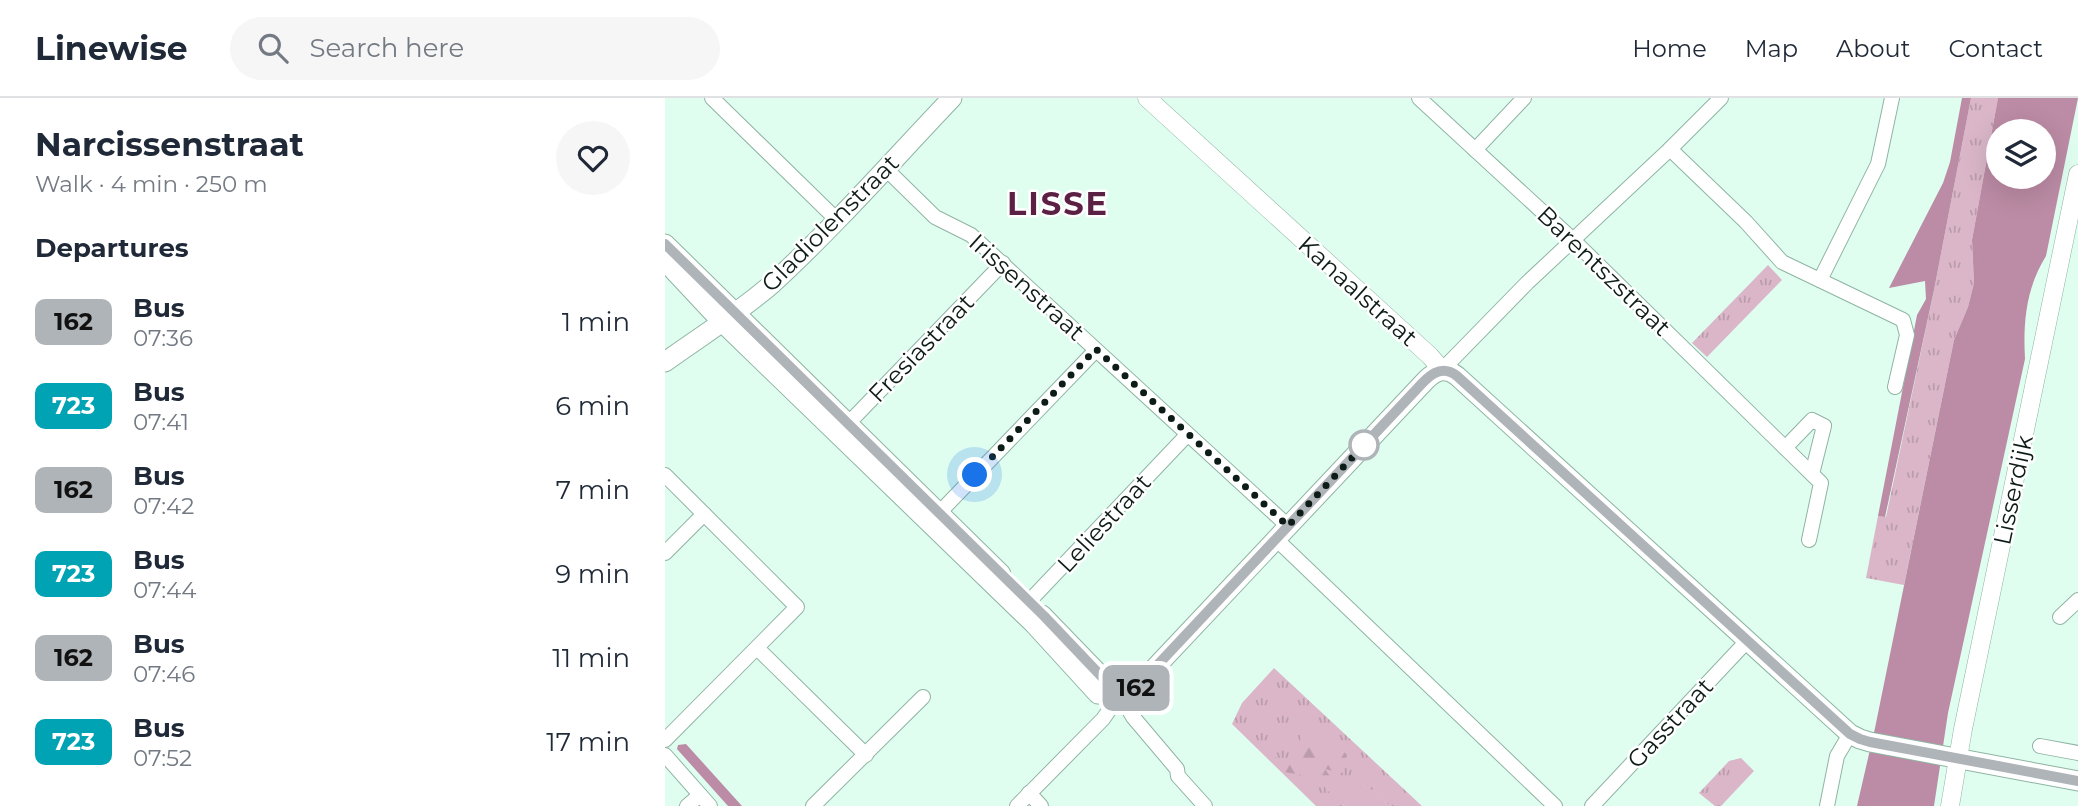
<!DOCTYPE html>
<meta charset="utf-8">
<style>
:root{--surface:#fff;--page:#f6f6f7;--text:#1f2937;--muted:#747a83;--line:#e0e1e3}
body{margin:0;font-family:Montserrat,sans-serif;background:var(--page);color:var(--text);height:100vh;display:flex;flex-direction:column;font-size:26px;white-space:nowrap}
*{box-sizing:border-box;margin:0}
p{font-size:23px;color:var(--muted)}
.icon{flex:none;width:38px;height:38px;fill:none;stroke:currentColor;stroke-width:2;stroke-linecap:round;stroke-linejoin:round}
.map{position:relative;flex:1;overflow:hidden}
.sheet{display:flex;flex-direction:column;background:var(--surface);width:665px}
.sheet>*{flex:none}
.badge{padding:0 14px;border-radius:10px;font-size:24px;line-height:46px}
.tools{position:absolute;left:1321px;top:21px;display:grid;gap:14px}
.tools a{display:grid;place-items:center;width:70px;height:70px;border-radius:50%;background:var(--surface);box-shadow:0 7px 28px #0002;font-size:35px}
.you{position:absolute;width:35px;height:35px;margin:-18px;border:5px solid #fff;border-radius:50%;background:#1a73e8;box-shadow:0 0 0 10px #1a73e833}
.map>.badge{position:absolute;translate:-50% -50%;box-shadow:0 0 0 4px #fff}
h2{padding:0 35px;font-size:26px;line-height:63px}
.round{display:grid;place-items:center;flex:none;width:74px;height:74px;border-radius:37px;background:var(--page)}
.overview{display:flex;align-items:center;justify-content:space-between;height:119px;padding:0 35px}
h1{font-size:33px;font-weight:700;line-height:52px}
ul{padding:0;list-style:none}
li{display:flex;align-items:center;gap:21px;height:84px;padding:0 35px}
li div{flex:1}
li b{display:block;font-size:26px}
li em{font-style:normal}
li .badge{min-width:77px;font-weight:700;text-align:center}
header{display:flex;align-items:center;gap:42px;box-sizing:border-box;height:98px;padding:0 35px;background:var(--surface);border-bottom:2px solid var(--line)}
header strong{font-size:33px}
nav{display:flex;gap:38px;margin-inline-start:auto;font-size:24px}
.search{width:490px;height:63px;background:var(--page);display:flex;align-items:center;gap:18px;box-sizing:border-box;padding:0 24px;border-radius:38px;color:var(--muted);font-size:26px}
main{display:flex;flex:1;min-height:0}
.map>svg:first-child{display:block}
.grass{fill:url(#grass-tufts)}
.forest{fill:url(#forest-firs)}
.green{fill:#dab6c8}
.water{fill:#bc8ba5;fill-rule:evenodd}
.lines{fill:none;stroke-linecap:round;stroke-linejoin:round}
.minor-casing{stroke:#8fb4a3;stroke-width:16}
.tertiary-casing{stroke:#8fb4a3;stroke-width:19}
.secondary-casing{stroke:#8fb4a3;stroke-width:21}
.minor{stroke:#fff;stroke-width:14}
.tertiary{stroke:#fff;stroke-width:18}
.secondary{stroke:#fff;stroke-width:19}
.line-casing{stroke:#fff;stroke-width:16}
.line{stroke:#afb4b9;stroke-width:10}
.walk{stroke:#0d1c16;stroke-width:7;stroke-dasharray:0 12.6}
.stop-dot{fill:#fff;stroke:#afb4b9;stroke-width:3.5}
.labels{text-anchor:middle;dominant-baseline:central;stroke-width:5;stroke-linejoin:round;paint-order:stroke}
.street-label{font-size:24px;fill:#0d1c16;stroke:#fff}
.district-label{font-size:32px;font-weight:bold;letter-spacing:2px;fill:#5c2045;stroke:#fff}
</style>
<header>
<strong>Linewise</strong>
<div class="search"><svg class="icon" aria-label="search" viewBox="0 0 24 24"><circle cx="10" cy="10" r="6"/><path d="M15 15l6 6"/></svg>Search here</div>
<nav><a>Home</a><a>Map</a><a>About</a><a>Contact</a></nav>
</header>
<main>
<section class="sheet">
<div class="overview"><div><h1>Narcissenstraat</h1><p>Walk · 4 min · 250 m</p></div><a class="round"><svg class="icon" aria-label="heart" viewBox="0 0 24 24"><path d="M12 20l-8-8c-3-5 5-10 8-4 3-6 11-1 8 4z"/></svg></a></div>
<h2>Departures</h2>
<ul>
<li><span class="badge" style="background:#afb4b9;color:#111">162</span><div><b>Bus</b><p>07:36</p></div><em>1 min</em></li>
<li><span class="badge" style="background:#00a3b4;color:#fff">723</span><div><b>Bus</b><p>07:41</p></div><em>6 min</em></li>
<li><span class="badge" style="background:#afb4b9;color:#111">162</span><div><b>Bus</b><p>07:42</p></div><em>7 min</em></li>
<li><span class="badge" style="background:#00a3b4;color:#fff">723</span><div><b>Bus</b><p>07:44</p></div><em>9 min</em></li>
<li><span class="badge" style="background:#afb4b9;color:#111">162</span><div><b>Bus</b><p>07:46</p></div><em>11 min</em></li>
<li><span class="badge" style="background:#00a3b4;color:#fff">723</span><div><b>Bus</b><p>07:52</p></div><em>17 min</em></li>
</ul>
</section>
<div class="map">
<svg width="1413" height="708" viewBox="0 0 1413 708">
<defs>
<pattern id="grass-tufts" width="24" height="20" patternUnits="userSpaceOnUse" patternTransform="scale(1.75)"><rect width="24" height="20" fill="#dab6c8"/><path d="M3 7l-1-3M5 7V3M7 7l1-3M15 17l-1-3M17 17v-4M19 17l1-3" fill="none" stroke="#ba9cab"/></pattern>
<pattern id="forest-firs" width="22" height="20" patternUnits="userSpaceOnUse" patternTransform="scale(1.75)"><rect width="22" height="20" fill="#dab6c8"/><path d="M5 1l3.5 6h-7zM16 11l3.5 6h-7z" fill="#ba9cab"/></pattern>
</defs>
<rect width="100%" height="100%" fill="#dffef0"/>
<!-- grass -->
<g class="grass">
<path d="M1306 0H1333L1307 142 1309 185 1303 209 1289 242 1239 487 1201 480 1213 418 1221 419 1269 192Z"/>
<path d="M1103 167 1117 182 1042 259 1027 245Z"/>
<path d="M609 570 757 708H725L700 687 677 708H651L567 626 577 605Z"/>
<path d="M1076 660 1089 673 1056 708H1050L1034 695 1064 663Z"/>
</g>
<!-- forest -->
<path class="forest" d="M635 634 653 638 654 654 672 646 682 657 677 675 660 671 670 686 664 694 650 679 619 674 610 659 626 663 636 656Z"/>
<!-- green -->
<path class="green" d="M700 686 725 708H677Z"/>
<!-- water -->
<g class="water">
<path d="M1297 0H1306L1269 192 1220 419 1213 418 1252 217 1261 201 1260 183 1224 190 1278 85 1285 64Z"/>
<path d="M1333 0H1413L1381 158C1361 190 1358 224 1360 261L1283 615 1269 708H1192L1210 630 1289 242 1303 209 1309 185 1307 142ZM1334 33H1379V79H1334Z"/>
<path d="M21 646 77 708H63L12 651 13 647Z"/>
</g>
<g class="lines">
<!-- minor casing -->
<g class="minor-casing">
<g id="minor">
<path d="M47 0 172 122"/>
<path d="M754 0 908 142 1156 385 1144 442"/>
<path d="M1005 51 1081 124 1117 164 1238 222 1242 237 1230 289"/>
<path d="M810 52 859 0"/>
<path d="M220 70 270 119 306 137 623 428"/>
<path d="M1155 182 1213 66 1227 0"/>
<path d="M777 272 862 185 1005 51 1056 0"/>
<path d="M177 332 338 165"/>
<path d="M1120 350 1147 322 1159 328 1147 376"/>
<path d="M0 377 132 509 0 642"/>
<path d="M274 415 431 252"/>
<path d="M611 441 890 708"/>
<path d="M0 455 39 416"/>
<path d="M355 513 522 337"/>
<path d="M1395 519 1413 502"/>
<path d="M92 550 201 657"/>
<path d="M1375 648 1413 655"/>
<path d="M0 657 45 708"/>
<path d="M364 695 376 708"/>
<path d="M22 708 35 697"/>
<path d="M148 708 258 599"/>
<path d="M352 708 438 621 455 597 468 619 512 671 513 678 540 708"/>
<path d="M927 708 1083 542"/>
<path d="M1162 708 1172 658 1185 636"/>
</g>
</g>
<!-- tertiary casing -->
<g class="tertiary-casing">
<g id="tertiary">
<path d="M482 0 765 258 777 272"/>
<path d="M1285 708 1298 631 1413 76"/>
</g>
</g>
<!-- secondary casing -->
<g class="secondary-casing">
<g id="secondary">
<path d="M0 146 336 476"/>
<path d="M0 163 57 224 369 526 433 596C447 593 457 597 470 591L761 282C771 272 781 269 792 278L1185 636 1195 641 1205 644 1413 683"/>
<path d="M0 264C36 238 75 214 108 185 171 127 228 62 287 0"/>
<path d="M377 517 437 579 446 594"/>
</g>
</g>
<!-- minor -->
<use href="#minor" class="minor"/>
<!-- tertiary -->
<use href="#tertiary" class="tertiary"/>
<!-- secondary -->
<use href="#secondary" class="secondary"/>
</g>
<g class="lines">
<!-- line casing -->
<g class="line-casing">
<path id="line" d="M0 146 379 518 437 579 446 594 455 597 470 591 749 294C761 281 774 264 792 278L1185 636 1195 641 1205 644 1413 683"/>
</g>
<!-- line -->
<use href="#line" class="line"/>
<!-- walk -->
<path class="walk" d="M310 377 431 251 623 428 699 347"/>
</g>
<!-- markers -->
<circle class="stop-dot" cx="699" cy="347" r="14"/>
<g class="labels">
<!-- street labels -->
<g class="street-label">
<text transform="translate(165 125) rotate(-45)">Gladiolenstraat</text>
<text transform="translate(939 173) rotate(44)">Barentszstraat</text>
<text transform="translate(362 189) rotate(42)">Irissenstraat</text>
<text transform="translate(693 193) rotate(42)">Kanaalstraat</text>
<text transform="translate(256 250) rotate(-46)">Fresiastraat</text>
<text transform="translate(1348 392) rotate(-78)">Lisserdijk</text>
<text transform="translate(439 425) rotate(-47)">Leliestraat</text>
<text transform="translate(1005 625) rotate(-47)">Gasstraat</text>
</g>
<!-- district labels -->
<g class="district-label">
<text x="393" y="105">LISSE</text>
</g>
</g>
</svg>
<div class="tools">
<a><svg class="icon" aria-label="layers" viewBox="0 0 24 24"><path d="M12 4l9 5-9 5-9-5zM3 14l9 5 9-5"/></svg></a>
</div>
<div class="you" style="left:310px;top:377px"></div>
<b class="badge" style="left:471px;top:590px;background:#afb4b9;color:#111">162</b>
</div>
</main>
